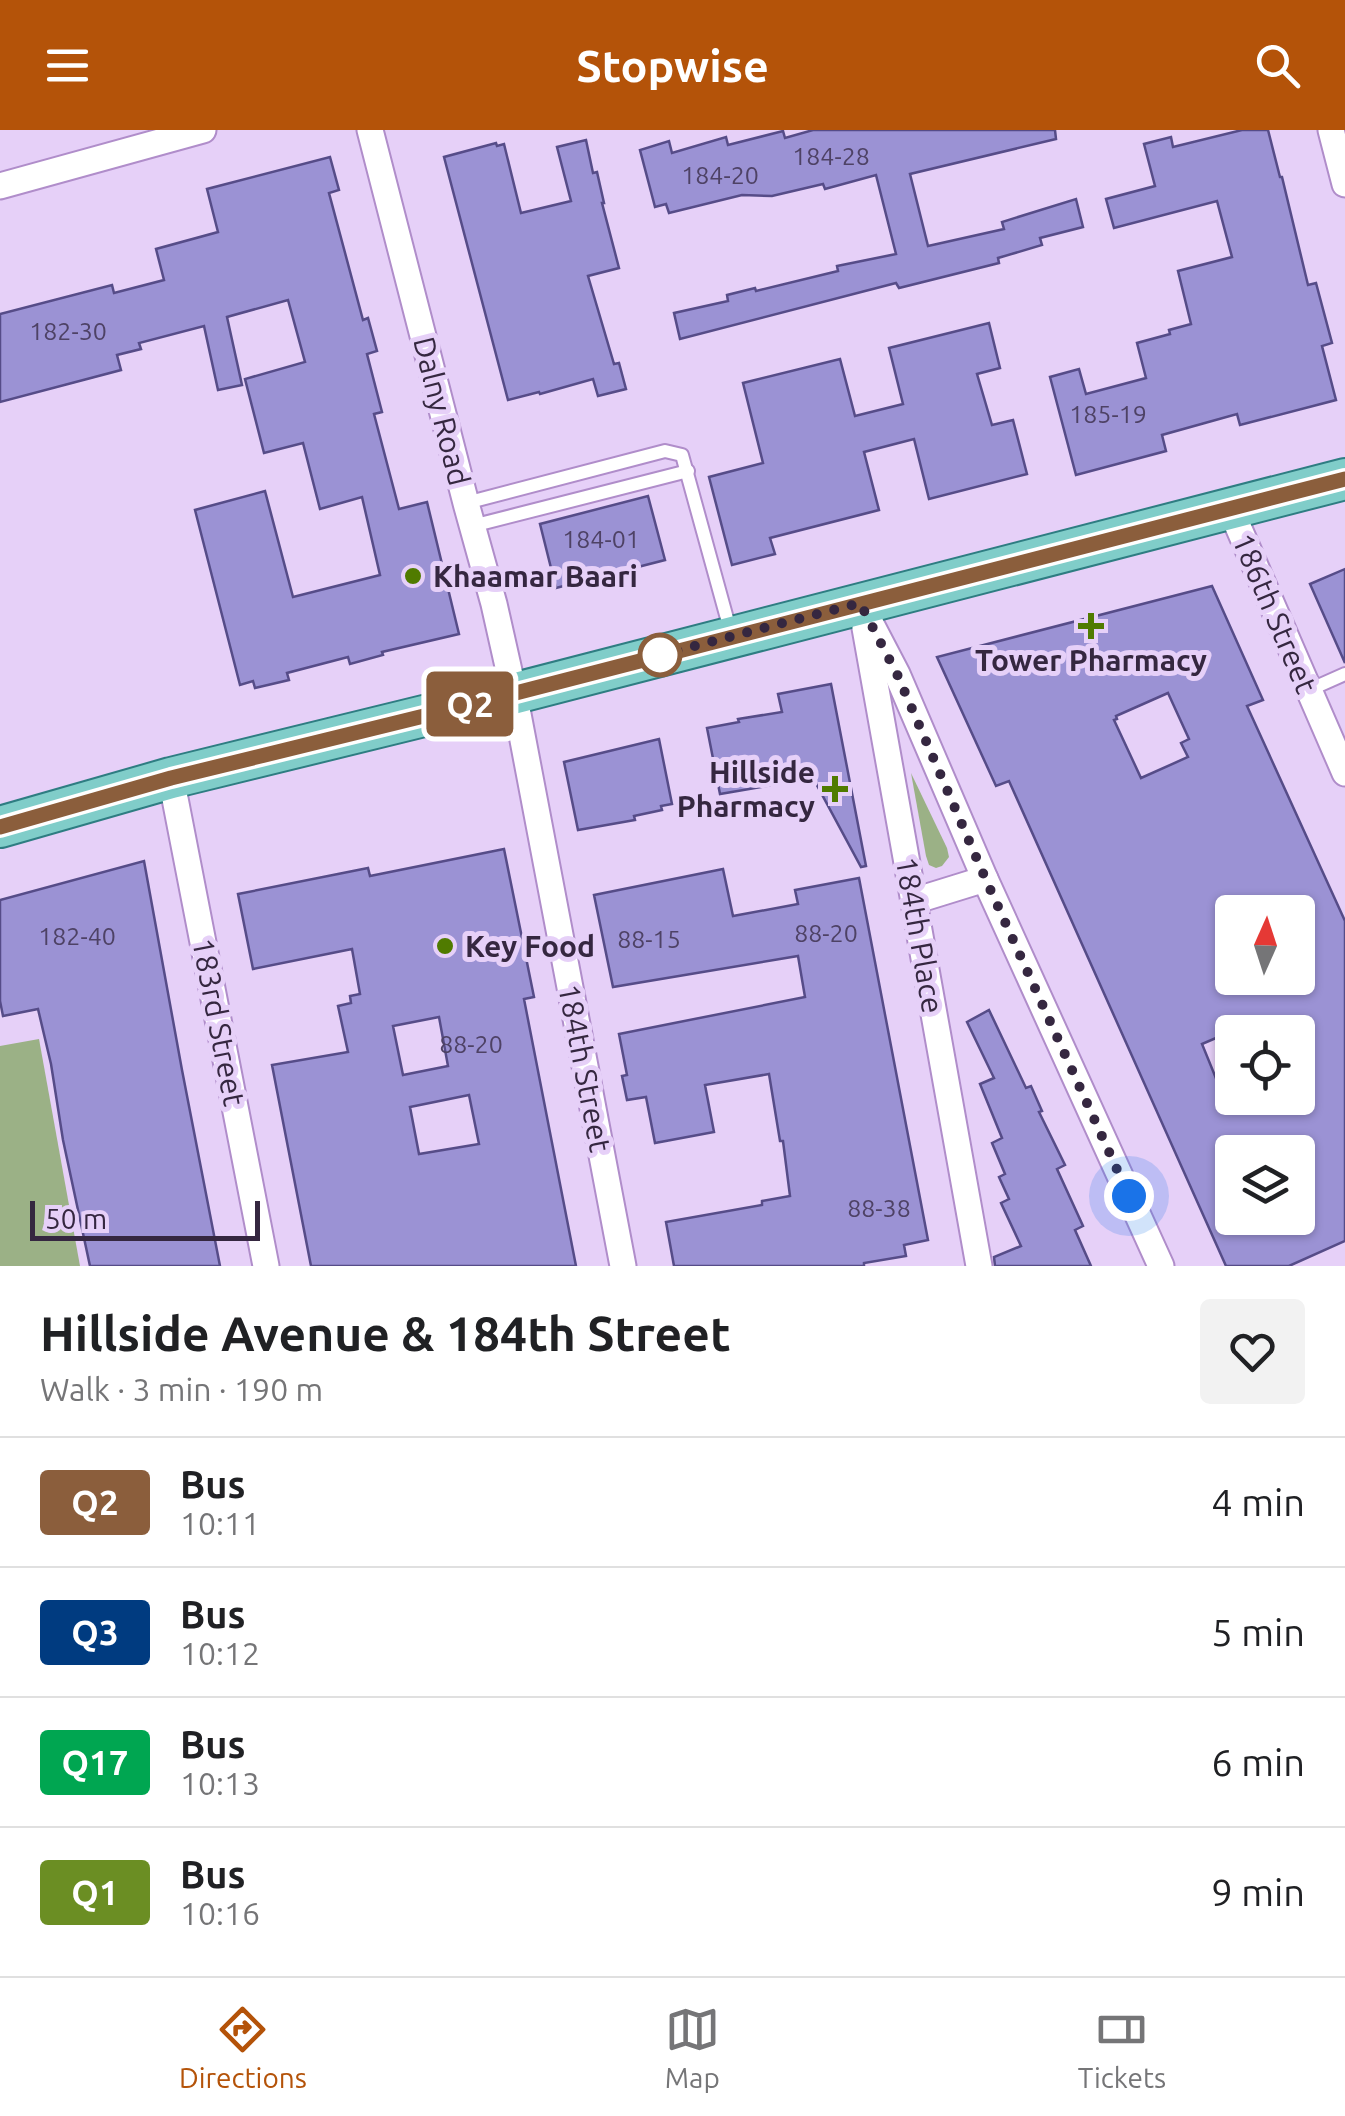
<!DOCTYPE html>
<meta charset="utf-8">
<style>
:root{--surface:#fff;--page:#f2f2f2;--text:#202124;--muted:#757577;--line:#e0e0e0;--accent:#b45309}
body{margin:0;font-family:Ubuntu,sans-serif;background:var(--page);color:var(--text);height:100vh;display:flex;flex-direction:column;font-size:38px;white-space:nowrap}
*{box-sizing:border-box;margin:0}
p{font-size:32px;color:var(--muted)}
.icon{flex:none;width:55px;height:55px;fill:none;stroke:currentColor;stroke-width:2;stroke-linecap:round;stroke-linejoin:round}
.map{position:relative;height:1136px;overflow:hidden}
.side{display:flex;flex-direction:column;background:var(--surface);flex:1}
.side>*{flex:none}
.badge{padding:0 20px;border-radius:8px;font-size:35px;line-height:65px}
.needle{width:65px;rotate:3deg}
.buttons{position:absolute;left:1215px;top:765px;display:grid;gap:20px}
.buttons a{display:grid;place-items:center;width:100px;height:100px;border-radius:10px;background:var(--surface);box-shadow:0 2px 8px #0004;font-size:50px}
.scale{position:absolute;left:30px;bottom:25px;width:230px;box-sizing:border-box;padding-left:10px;border:5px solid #352740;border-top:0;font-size:28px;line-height:35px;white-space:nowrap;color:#352740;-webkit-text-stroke:8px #e6d0f8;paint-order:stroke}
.you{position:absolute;width:50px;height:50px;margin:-25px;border:8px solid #fff;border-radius:50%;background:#1a73e8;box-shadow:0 0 0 15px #1a73e833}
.map>.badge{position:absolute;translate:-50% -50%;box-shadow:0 0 0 5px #fff}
.round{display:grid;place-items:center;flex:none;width:105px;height:105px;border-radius:10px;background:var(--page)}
.overview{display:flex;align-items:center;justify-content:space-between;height:170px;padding:0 40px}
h1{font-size:48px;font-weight:700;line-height:75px}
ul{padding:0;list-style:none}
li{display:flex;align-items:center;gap:30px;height:130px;padding:0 40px;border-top:2px solid var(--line)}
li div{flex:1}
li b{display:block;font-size:38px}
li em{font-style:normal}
li .badge{min-width:110px;font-weight:700;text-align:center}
header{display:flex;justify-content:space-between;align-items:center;height:130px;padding:0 40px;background:var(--accent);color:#fff;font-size:45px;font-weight:700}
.dock{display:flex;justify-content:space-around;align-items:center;height:140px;border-top:2px solid var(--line);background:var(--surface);font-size:28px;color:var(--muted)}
.dock a{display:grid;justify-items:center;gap:5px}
.dock .current{color:var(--accent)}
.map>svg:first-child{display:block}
.green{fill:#9bb186}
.building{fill:#9b92d4;stroke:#564c88;stroke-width:2.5;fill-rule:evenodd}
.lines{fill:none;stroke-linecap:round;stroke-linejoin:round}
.service-casing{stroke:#b08dca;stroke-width:16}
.minor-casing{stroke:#b08dca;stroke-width:29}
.primary-casing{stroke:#2e7d82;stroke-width:44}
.service{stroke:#fff;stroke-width:12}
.minor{stroke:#fff;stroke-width:25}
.primary{stroke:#80cdc9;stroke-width:40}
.line-casing{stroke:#fff;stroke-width:22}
.line{stroke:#8b5e3c;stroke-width:15}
.walk{stroke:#352740;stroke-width:10;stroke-dasharray:0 18}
.poi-dot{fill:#507b00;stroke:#e6d0f8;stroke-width:4}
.stop-dot{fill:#fff;stroke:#8b5e3c;stroke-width:5}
.labels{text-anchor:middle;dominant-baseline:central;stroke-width:10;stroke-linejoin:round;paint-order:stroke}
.number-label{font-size:25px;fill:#4e4265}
.street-label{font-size:30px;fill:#352740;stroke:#e6d0f8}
.poi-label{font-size:30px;font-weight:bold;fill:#352740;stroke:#e6d0f8;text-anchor:start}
</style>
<header><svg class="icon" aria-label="menu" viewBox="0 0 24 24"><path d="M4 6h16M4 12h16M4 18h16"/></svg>Stopwise<svg class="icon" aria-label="search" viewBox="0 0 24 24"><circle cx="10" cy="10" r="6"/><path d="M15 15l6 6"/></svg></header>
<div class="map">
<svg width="1345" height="1136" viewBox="0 0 1345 1136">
<rect width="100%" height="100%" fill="#e6d0f8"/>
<!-- green -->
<g class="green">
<path d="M911 643 947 718 949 727 942 736 936 738 929 735 926 726Z"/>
<path d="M39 909 80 1136H0V916Z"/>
</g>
<!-- building -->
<g class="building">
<path d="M813 0H1055L1056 9 910 44 928 116 1004 99 1002 92 1076 69 1083 97 1040 108 1042 115 998 128 999 133 899 158 896 153 680 209 674 183 728 171 727 165 755 158 756 161 838 141 837 136 896 124 876 45 825 59 823 54 772 66 742 65 669 83 666 74 655 77 640 20 669 11 672 23 726 7 728 15 783 1 785 8Z"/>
<path d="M1242 0H1268L1280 47H1282L1308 155 1316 153 1332 213 1322 216 1336 270 1240 295 1237 284 1162 305 1166 321 1076 345 1050 247 1079 239 1086 264 1146 248 1137 213 1170 204 1169 200 1191 194 1178 141 1232 127 1217 71 1114 98 1106 69 1155 56 1144 14 1171 7 1173 17Z"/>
<path d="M586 10 593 43 597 42 604 73H602L619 138 588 146 614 234 619 233 626 259 598 266 593 249 540 264 539 262 508 270 444 27 496 13 497 16 504 14 521 83 571 71 557 17Z"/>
<path d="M330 27 339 60 329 63 363 190 368 188 377 221 367 224 382 282 374 284 399 379 427 372 459 504 382 522 383 525 350 534 348 527 287 543 289 550 255 558 253 551 240 555 195 380 265 361 293 467 380 445 362 367 320 379 303 313 264 323 245 249 305 232 288 170 227 187 242 255 218 260 204 196 139 213 141 219 117 225 121 240 0 272V184L112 155 114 163 164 150 156 119 218 102 207 59Z"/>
<path d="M989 193 1000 238 977 244 992 295 1013 290 1027 344 929 369 914 309 864 322 879 380 770 408 775 424 732 435 709 347 763 333 743 253 840 229 855 286 903 274 889 218Z"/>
<path d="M648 366 665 430 556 458 540 394Z"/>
<path d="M1345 439V533L1310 454Z"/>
<path d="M1212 456 1263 570 1247 576 1345 791V1111L1289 1136H1226L1009 651 996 656 937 527ZM1168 563 1189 609 1181 613 1188 627 1141 648 1114 590 1117 589 1116 586ZM1232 782H1298V848H1232V817L1224 797 1232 793ZM1253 892 1258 902H1298V968H1224L1202 914ZM1232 1022H1298V1088H1232Z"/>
<path d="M831 554 866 736 861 737 813 648 720 664 707 598 739 592 738 589 782 582 778 564Z"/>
<path d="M659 609 672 674 661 676 662 680 634 686 635 690 578 700 564 632Z"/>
<path d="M504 719 534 867 524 869 576 1136H311L272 935 348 922 338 876 351 873 350 866 360 864 352 819 253 839 238 764 368 738 370 746ZM439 887 448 936 403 945 393 896ZM469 965 479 1014 419 1024 410 977Z"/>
<path d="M144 731 182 940 220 1136H90L63 1010 51 934 38 879 3 886 0 871V770Z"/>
<path d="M723 739 733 786 798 774 795 760 859 748 928 1110 904 1115 906 1126 864 1133V1136H674L666 1092 762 1075V1071L790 1066 783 1011H780L769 944 705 955 714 1002 655 1013 646 967 627 970 622 946 627 945 619 904 805 867 798 826 613 857 594 765Z"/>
<path d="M989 880 1026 958 1031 956 1042 981 1039 982 1065 1035 1057 1039 1083 1096 1075 1100 1091 1136H995L994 1127 1021 1116 1001 1073 1009 1069 999 1047 1005 1044 992 1013 1002 1008 980 954 994 948 967 892Z"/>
</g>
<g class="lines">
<!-- service casing -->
<g class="service-casing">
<g id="service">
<path d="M466 373 665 321 682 325 731 503"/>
<path d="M472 396 688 341"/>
<path d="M1309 560 1345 544"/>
</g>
</g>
<!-- minor casing -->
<g class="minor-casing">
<g id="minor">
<path d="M370 0 467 377 494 474 514 563 623 1136"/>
<path d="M1331 0 1345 54"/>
<path d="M0 56 203 0"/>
<path d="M1230 378 1345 643"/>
<path d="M860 473 897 544 985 749 1161 1136"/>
<path d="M865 498 979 1136"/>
<path d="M171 648 266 1136"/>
<path d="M914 771 985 749"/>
</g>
</g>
<!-- primary casing -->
<g class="primary-casing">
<path id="primary" d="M0 697 171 648 481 572 1345 349"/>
</g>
<!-- service -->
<use href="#service" class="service"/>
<!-- minor -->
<use href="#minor" class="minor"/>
<!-- primary -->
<use href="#primary" class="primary"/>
</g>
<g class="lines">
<!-- line casing -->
<g class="line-casing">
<path id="line" d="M0 697 171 648 481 572 1345 349"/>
</g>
<!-- line -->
<use href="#line" class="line"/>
<!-- walk -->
<path class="walk" d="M660 525 860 473 897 544 986 750 1129 1066"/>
</g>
<!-- markers -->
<g class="poi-dot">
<circle cx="413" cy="446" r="10"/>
<path d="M1086 481h10v10h10v10h-10v10h-10v-10h-10v-10h10z"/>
<path d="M830 644h10v10h10v10h-10v10h-10v-10h-10v-10h10z"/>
<circle cx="445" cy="816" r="10"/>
</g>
<circle class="stop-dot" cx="660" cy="525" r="20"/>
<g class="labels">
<!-- number labels -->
<g class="number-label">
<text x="831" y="26">184-28</text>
<text x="720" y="45">184-20</text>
<text x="68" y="201">182-30</text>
<text x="1108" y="284">185-19</text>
<text x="601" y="409">184-01</text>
<text x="826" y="803">88-20</text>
<text x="77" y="806">182-40</text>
<text x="649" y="809">88-15</text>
<text x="471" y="914">88-20</text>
<text x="879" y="1078">88-38</text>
</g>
<!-- street labels -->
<g class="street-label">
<text transform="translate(442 281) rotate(76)">Dalny Road</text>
<text transform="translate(1275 483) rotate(67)">186th Street</text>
<text transform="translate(920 805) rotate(80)">184th Place</text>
<text transform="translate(219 892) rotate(79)">183rd Street</text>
<text transform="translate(585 938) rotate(79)">184th Street</text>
</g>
<!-- poi labels -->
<g class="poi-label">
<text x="433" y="446">Khaamar Baari</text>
<text x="1091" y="530" text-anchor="middle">Tower Pharmacy</text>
<text x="815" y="642" text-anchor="end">Hillside<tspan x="815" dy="34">Pharmacy</tspan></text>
<text x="465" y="816">Key Food</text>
</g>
</g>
</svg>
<div class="buttons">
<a><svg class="needle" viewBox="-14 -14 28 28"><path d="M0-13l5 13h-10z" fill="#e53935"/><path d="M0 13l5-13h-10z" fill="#757577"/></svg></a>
<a><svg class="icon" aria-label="locate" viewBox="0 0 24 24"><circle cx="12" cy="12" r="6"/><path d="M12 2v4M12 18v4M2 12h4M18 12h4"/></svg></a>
<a><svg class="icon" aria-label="layers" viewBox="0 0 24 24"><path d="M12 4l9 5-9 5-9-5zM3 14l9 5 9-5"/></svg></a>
</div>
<div class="scale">50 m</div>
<div class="you" style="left:1129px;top:1066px"></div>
<b class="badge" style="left:470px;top:574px;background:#8b5e3c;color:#fff">Q2</b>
</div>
<section class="side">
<div class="overview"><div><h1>Hillside Avenue &amp; 184th Street</h1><p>Walk · 3 min · 190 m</p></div><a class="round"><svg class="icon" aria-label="heart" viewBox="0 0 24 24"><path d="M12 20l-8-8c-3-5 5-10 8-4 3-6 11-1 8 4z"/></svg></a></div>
<ul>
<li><span class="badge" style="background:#8b5e3c;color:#fff">Q2</span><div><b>Bus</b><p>10:11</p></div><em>4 min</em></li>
<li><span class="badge" style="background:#003b80;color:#fff">Q3</span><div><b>Bus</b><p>10:12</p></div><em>5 min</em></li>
<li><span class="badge" style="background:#00a651;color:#fff">Q17</span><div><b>Bus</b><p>10:13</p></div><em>6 min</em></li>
<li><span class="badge" style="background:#6b8e23;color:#fff">Q1</span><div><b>Bus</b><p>10:16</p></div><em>9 min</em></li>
</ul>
</section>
<nav class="dock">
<a class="current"><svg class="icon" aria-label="directions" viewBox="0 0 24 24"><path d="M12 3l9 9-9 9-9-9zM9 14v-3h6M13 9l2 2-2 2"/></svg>Directions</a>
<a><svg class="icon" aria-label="map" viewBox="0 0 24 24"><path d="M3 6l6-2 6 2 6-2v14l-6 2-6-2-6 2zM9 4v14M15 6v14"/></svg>Map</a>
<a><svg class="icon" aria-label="tickets" viewBox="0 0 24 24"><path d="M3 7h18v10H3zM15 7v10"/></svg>Tickets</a>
</nav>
